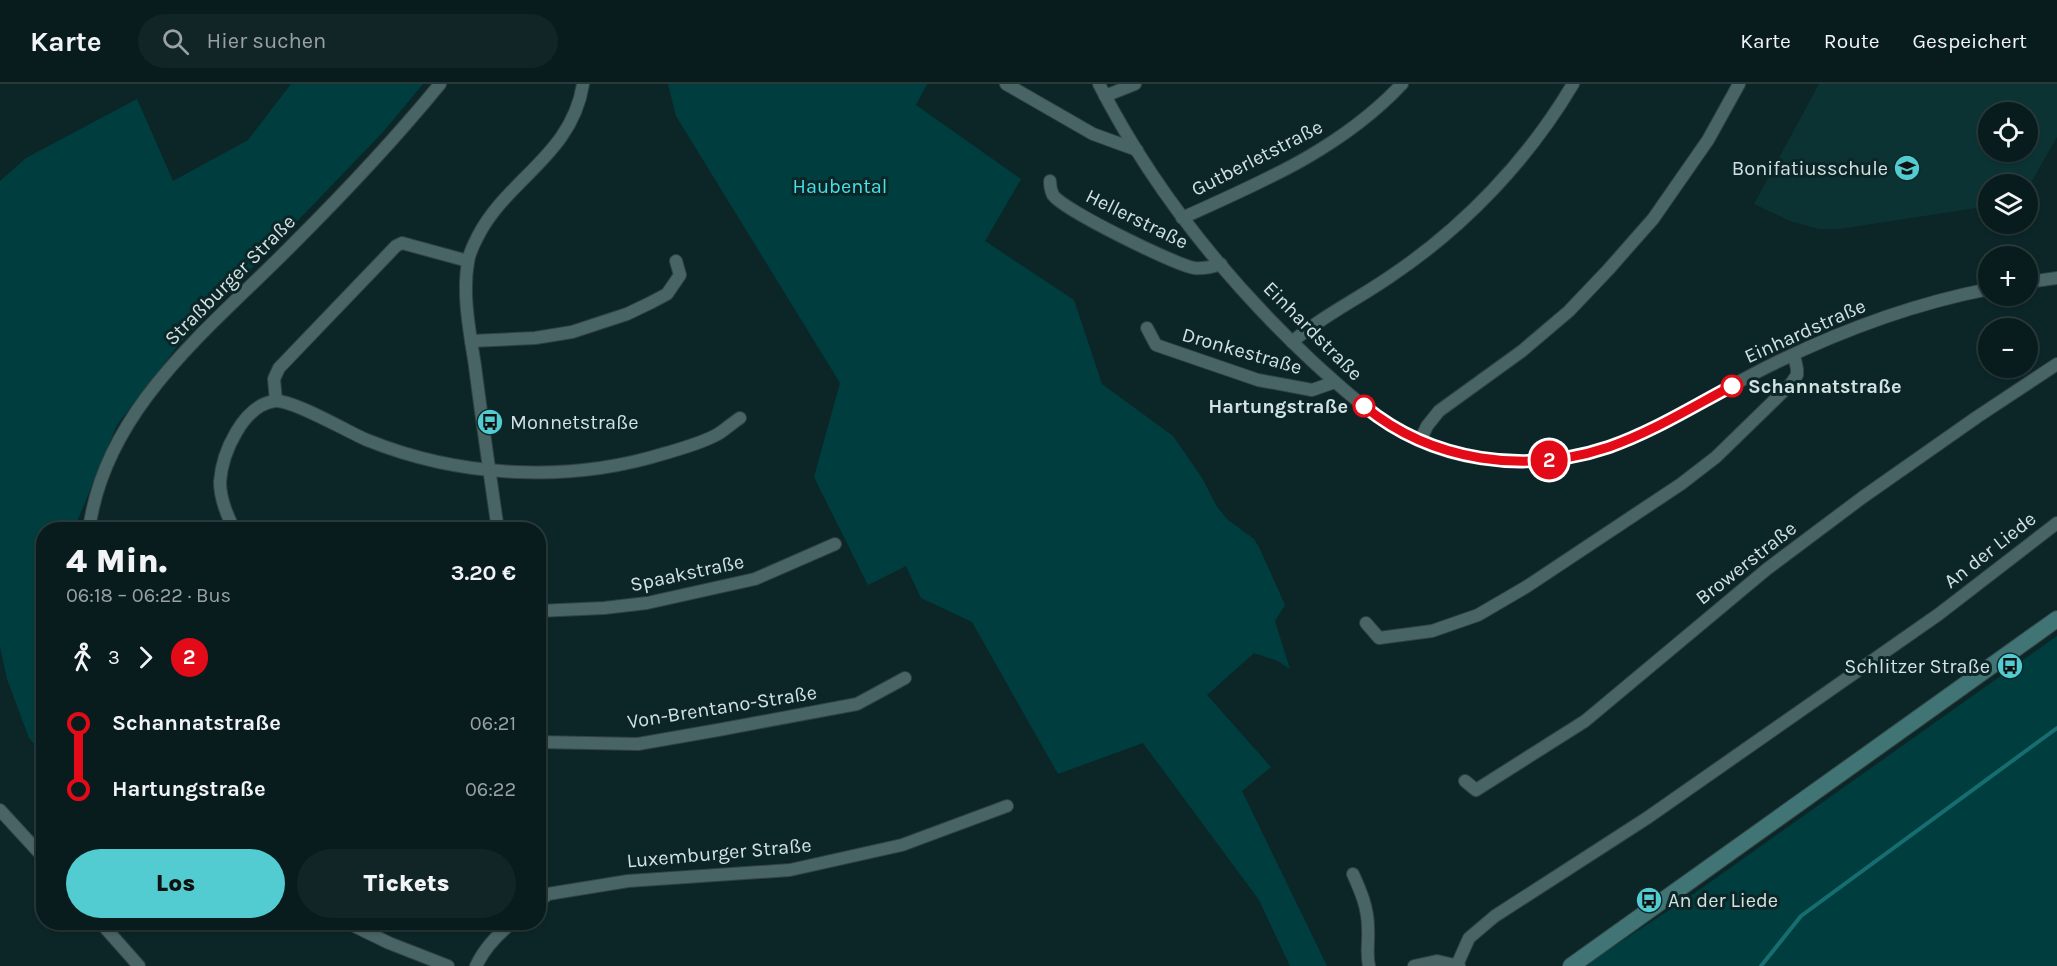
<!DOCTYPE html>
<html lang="de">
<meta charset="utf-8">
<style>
:root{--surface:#091c1d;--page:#122526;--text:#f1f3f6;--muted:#99a1a4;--line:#293a3b;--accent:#52ccd0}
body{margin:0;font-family:Karla,sans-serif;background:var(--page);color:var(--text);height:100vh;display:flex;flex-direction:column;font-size:22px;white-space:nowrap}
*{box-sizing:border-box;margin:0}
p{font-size:20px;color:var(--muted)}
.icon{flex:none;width:33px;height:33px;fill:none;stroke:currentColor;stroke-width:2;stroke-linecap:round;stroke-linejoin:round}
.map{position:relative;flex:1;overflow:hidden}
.details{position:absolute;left:36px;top:438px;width:510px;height:408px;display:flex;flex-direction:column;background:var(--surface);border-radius:24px;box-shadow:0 2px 4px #0004,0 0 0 2px var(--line)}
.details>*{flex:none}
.badge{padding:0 12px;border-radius:20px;font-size:21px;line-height:39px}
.tools{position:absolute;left:1978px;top:18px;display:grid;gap:12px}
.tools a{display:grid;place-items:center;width:60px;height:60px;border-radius:50%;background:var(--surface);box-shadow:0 2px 4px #0004,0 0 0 2px var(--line);font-size:30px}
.map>.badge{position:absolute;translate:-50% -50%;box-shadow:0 0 0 3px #fff}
.legs{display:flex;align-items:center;gap:9px;height:66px;padding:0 30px;font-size:20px}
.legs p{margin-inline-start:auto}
.overview{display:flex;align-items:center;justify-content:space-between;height:102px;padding:0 30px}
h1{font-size:33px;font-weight:800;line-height:45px}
.cta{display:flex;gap:12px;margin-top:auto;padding:12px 30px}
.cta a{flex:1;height:69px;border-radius:36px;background:var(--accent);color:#111;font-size:24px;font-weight:800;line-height:69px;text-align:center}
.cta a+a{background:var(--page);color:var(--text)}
ul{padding:0 30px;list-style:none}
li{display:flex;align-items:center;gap:21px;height:66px;font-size:22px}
li i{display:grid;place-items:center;width:9px;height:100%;margin:0 8px;background:currentColor}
li i::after{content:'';width:15px;height:15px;margin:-8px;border:4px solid;border-radius:50%;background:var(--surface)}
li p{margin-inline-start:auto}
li:first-child i{background:linear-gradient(#0000 50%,currentColor 0)}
li:last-child i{background:linear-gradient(currentColor 50%,#0000 0)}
header{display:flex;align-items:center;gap:36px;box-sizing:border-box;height:84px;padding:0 30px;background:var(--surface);border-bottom:2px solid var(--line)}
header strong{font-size:28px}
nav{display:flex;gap:33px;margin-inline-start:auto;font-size:21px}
.search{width:420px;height:54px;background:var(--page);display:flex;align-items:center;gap:15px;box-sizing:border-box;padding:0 21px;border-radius:33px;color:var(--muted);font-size:22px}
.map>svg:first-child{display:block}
.built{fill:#0c3334;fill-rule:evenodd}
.green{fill:#003d3f}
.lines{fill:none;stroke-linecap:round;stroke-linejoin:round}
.stream{stroke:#176e71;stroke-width:4}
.minor-casing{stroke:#324142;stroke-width:14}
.secondary-casing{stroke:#324142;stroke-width:18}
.minor{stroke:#496464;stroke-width:12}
.secondary{stroke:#407475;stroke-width:16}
.line-1-casing{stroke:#fff;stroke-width:14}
.line-1{stroke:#e30b17;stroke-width:9}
.stop-1-dot{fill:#fff;stroke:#e30b17;stroke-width:3}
.labels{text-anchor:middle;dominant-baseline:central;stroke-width:6;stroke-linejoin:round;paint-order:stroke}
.street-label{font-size:20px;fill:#d2e1e1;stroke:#0c2627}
.poi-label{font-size:20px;fill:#d2e1e1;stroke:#0c2627;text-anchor:end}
.park-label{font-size:20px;fill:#45e2e7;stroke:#0c2627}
.stop-label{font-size:20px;font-weight:bold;fill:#d2e1e1;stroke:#0c2627;text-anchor:start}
</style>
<header>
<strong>Karte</strong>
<div class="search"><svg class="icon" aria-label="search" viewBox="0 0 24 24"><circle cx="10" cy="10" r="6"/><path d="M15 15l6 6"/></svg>Hier suchen</div>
<nav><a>Karte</a><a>Route</a><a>Gespeichert</a></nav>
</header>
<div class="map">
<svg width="2057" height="882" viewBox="0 0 2057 882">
<rect width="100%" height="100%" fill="#0c2627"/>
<!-- built -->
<path class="built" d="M1819 0H2057V53L2028 104V100H1989V122L1839 145H1819L1790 137 1754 120ZM1989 28H2028V68H1989Z"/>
<!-- green -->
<g class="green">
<path d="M291 0H423L383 48 180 259 117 341 74 445 44 446 43 670 29 654 7 595 0 563V97L26 74 137 15 173 97 248 56Z"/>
<path d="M668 0H927L916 21 1021 95 985 157 1074 216 1102 300 1173 352 1202 394 1217 423 1228 436 1254 455 1259 463 1285 521 1275 537 1290 585 1278 577 1254 569 1207 611 1271 683 1242 707 1327 882H1290L1259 816 1143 659 1058 690 972 538 921 514 906 482 868 501 814 393 840 299 676 32Z"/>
<path d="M2057 552V882H1584L1692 811Z"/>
</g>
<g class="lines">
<!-- stream -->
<path class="stream" d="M1761 882 1801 832 2057 644"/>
<!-- minor casing -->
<g class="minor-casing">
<g id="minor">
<path d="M1006 0 1093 50 1137 66"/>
<path d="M1099 0C1152 104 1227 197 1312 277 1349 311 1385 344 1432 362 1489 383 1553 382 1610 362 1665 343 1715 309 1767 283 1837 248 1912 220 1989 205"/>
<path d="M1105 12 1135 0"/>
<path d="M1050 97C1050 101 1051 107 1053 111 1063 126 1174 180 1194 184 1204 185 1212 183 1221 180"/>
<path d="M1182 134C1262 98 1341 65 1402 0"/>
<path d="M2028 198 2057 194"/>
<path d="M1147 244 1156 261 1258 296 1312 306 1335 298"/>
<path d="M471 257 535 254 572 248 627 230 650 219 667 210 680 191 676 177"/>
<path d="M1292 258C1322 232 1358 215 1391 192 1464 143 1528 76 1573 0"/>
<path d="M276 317 274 295 279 284 396 162 402 159 468 177"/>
<path d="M1420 357 1427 342 1439 327 1522 267 1569 227 1608 186 1653 135 1708 56 1739 0"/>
<path d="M89 446C105 322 214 241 295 158 346 107 395 55 440 0"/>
<path d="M235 446C227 433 220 413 220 398 222 369 243 321 275 317 292 315 348 348 367 356 461 394 570 399 666 369 683 364 702 359 718 350 725 346 732 339 740 334"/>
<path d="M498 446C490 391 482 337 475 282 470 249 462 211 468 178 469 169 474 160 478 152 507 95 572 71 583 0"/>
<path d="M538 527 604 524 647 519 755 495 835 460"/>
<path d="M1366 539 1379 554 1432 547 1478 531 1526 503 1681 400 1716 373 1790 301 1797 291V285L1794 271"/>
<path d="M538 658 638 660 718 646 857 620 905 594"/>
<path d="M1465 697 1476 706 1585 637 1767 485 1863 413 1977 333 2057 280"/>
<path d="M0 726 44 774"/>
<path d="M1353 790C1361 808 1368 824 1368 844 1369 857 1366 869 1369 882"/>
<path d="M538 818 548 810 628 797 790 786 902 761 1007 722"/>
<path d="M100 838 139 882"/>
<path d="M346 838 389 859 448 882"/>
<path d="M1457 881 1469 854 1495 832 1647 734 1939 530 2057 439"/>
<path d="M476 882C484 865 498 850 513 838"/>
<path d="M1414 882 1437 877 1459 882"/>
</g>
</g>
<!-- secondary casing -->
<g class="secondary-casing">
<path id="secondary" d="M1571 882 2057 535"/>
</g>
<!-- minor -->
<use href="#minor" class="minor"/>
<!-- secondary -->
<use href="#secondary" class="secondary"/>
</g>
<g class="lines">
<!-- line-1 casing -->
<g class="line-1-casing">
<path id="line-1" d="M1364 322C1432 378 1526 391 1609 363 1652 348 1692 323 1732 302"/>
</g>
<!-- line-1 -->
<use href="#line-1" class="line-1"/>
</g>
<!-- icons -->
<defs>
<g id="school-disc" transform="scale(1.35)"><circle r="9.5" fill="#52ccd0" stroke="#0c2627"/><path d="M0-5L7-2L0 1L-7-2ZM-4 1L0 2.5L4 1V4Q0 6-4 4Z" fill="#111"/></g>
<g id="bus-disc" transform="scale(1.35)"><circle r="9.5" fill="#52ccd0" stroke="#0c2627"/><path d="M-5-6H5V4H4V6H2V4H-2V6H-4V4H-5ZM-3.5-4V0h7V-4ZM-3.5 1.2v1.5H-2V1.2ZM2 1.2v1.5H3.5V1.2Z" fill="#111"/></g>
</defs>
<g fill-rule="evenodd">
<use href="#school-disc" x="1907" y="84"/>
<use href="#bus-disc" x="490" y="338"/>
<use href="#bus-disc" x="2010" y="582"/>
<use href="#bus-disc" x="1649" y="816"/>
</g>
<!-- markers -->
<g class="stop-1-dot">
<circle cx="1732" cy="302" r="10"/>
<circle cx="1364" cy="322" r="10"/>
</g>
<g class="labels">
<!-- street labels -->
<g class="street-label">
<text transform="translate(1257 74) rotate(-27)">Gutberletstraße</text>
<text transform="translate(1137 135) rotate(26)">Hellerstraße</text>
<text transform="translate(230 196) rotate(-45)">Straßburger Straße</text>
<text transform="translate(1313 247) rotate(45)">Einhardstraße</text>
<text transform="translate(1805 247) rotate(-24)">Einhardstraße</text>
<text transform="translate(1242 267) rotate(16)">Dronkestraße</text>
<text transform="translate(1990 466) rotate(-38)">An der Liede</text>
<text transform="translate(1746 479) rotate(-38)">Browerstraße</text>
<text transform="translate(687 489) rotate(-12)">Spaakstraße</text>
<text transform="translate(722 623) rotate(-9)">Von-Brentano-Straße</text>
<text transform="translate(719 769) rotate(-5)">Luxemburger Straße</text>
</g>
<!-- poi labels -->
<g class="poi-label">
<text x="1888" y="84">Bonifatiusschule</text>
<text x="510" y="338" text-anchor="start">Monnetstraße</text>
<text x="1990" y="582">Schlitzer Straße</text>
<text x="1668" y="816" text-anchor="start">An der Liede</text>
</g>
<!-- park labels -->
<g class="park-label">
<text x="840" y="102">Haubental</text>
</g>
<!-- stop labels -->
<g class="stop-label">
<text x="1748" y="302">Schannatstraße</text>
<text x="1348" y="322" text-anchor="end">Hartungstraße</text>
</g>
</g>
</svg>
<div class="tools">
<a><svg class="icon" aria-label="locate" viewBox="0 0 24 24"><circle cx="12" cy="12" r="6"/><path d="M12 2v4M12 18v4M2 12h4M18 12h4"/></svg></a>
<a><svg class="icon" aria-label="layers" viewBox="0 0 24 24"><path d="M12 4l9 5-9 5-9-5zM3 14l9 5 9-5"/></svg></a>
<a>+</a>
<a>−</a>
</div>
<b class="badge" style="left:1549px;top:376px;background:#e30b17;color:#fff">2</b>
<section class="details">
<div class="overview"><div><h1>4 Min.</h1><p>06:18 – 06:22 · Bus</p></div><b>3.20 €</b></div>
<div class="legs"><svg class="icon" aria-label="walk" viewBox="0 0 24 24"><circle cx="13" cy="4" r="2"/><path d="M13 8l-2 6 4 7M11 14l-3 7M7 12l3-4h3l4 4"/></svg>3<svg class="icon" aria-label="forward" viewBox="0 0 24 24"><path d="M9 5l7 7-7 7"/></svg><b class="badge" style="background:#e30b17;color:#fff">2</b></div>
<ul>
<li><i style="color:#e30b17"></i><b>Schannatstraße</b><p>06:21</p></li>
<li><i style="color:#e30b17"></i><b>Hartungstraße</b><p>06:22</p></li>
</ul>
<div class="cta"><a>Los</a><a>Tickets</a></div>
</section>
</div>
